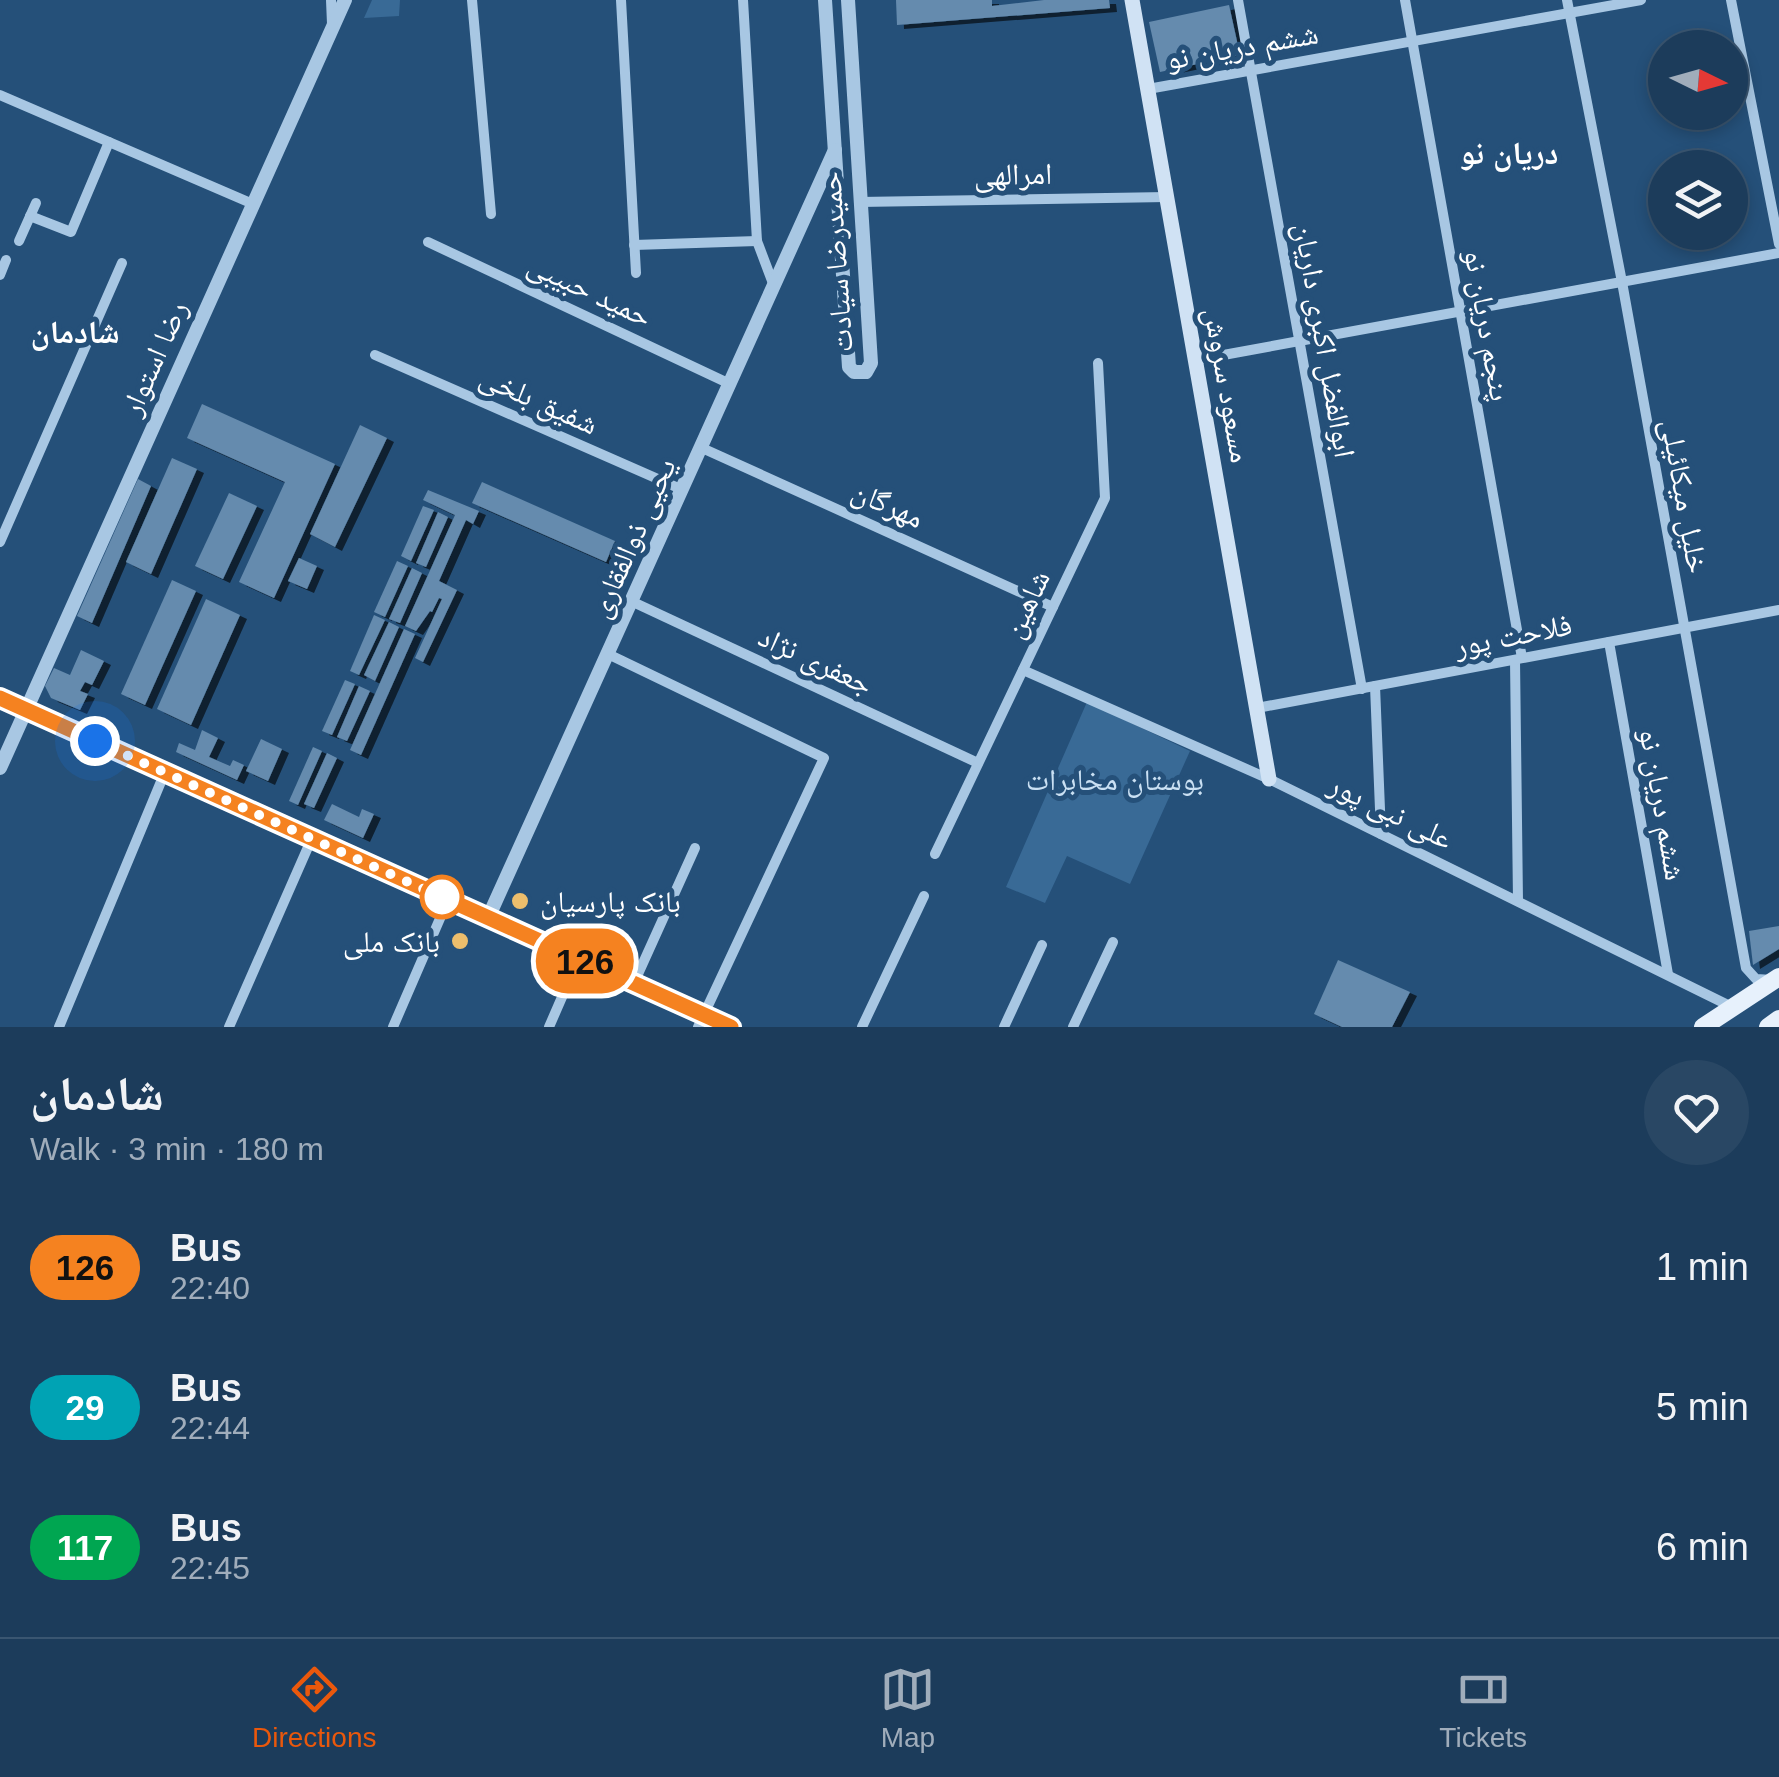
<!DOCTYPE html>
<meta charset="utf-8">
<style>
:root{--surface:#1c3c5b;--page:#294764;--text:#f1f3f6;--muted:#a0adbb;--line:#3a5671;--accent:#ea580c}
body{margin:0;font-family:Helvetica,"Noto Naskh Arabic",sans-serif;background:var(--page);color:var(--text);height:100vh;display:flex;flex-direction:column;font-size:38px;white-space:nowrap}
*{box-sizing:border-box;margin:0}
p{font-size:32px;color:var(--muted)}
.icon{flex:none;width:55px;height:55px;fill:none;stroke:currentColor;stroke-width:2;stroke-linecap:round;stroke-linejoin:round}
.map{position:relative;height:1027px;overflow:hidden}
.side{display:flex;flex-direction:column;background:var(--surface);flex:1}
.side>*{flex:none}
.badge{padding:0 20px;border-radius:32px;font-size:35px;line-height:65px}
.needle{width:65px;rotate:95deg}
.buttons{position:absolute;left:1648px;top:30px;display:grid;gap:20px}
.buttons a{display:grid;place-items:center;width:100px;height:100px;border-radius:50%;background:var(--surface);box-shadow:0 5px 15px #0003,0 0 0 2px var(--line);font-size:50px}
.you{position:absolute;width:50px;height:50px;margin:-25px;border:8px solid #fff;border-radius:50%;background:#1a73e8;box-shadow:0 0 0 15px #1a73e833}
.map>.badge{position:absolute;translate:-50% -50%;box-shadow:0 0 0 5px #fff}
.round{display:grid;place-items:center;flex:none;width:105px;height:105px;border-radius:52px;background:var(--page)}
.head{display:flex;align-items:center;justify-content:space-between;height:170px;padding:0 30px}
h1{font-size:48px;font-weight:700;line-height:75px}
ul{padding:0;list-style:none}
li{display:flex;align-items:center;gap:30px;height:140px;padding:0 30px}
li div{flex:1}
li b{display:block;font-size:38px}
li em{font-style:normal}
li .badge{min-width:110px;font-weight:700;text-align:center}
.menu{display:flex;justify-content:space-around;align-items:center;height:140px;border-top:2px solid var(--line);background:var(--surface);font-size:28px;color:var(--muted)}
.menu a{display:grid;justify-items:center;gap:5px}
.menu .active{color:var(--accent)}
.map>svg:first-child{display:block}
.green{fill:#396a96}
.building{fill:#658bae;filter:url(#shadow)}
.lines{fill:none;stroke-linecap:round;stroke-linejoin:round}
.minor{stroke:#a8c7e3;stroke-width:10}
.tertiary{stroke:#a8c7e3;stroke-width:14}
.secondary{stroke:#d0e2f4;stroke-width:15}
.primary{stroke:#e7f1fc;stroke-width:18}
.line-casing{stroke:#fff;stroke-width:22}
.line{stroke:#f58220;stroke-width:15}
.walk{stroke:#fff;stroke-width:10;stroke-dasharray:0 18}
.stop-dot{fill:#fff;stroke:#f58220;stroke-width:5}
.poi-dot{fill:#edbe6c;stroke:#255079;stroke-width:4}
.labels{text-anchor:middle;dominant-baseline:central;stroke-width:10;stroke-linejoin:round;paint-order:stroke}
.street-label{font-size:30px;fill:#fff;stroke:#255079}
.park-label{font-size:30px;fill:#cae0f3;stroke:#255079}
.poi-label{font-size:30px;fill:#fff;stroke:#255079;text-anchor:start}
.neighbourhood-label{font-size:32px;font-weight:bold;fill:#fff;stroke:#255079}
</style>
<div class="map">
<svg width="1779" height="1027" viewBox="0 0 1779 1027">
<defs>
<filter id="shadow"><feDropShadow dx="7" dy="4" stdDeviation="0" flood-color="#0009"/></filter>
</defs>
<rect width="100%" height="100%" fill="#255079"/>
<!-- green -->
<g class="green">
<path d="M372 0H400L399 16 364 18Z"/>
<path d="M1087 702 1190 751 1130 884 1067 856 1045 903 1006 887Z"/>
</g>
<!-- building -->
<g class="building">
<path d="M896 0H992V6L1044 0H1109L1110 8 897 25Z"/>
<path d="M1229 5 1240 55 1160 72 1149 22Z"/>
<path d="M202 404 335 464 274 598 239 582 285 482 187 438Z"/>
<path d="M360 425 387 438 335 547 310 534Z"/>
<path d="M172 458 197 469 151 574 126 562Z"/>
<path d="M138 479 151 486 92 623 77 616Z"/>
<path d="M482 482 615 541 606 562 472 503Z"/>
<path d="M428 490 479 511 473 524 466 520 439 581 457 590 423 662 415 658 442 599 439 598 432 612 430 611 416 631 405 626 455 515 423 500Z"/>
<path d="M229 493 257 506 223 579 195 566Z"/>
<path d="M423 506 434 510 411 561 401 556Z"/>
<path d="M438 512 448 517 426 567 416 563Z"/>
<path d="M299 558 317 566 307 589 288 581Z"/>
<path d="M397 561 408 566 385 617 374 612Z"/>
<path d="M412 568 422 573 400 623 389 619Z"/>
<path d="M172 580 196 591 145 705 121 694Z"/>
<path d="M206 599 240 615 191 725 157 709Z"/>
<path d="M374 615 385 620 359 675 350 671Z"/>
<path d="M389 622 399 627 375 681 364 675Z"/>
<path d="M404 629 415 634 361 755 350 750Z"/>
<path d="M81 650 104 661 92 685 85 682 80 691 88 694 80 710 51 698 45 686 54 668 70 675Z"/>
<path d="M345 680 355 684 332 735 322 731Z"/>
<path d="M359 686 370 691 347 741 337 737Z"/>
<path d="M202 730 218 738 209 757 230 766 233 760 244 765 237 780 176 752 179 743 195 750Z"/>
<path d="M261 739 282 749 268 781 246 771Z"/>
<path d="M313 747 322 751 298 805 289 801Z"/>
<path d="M327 753 337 758 314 808 304 804Z"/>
<path d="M332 804 359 817 362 809 374 814 363 838 324 820Z"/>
<path d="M1779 926V949L1753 965 1749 931Z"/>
<path d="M1338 960 1410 992 1392 1027H1342L1314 1014Z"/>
</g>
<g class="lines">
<!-- minor -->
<g class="minor">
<path d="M331 0 332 24"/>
<path d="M472 0 491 214"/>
<path d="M621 0 636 273"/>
<path d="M743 0 757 241 774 286"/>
<path d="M1238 0 1362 689"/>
<path d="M1405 0 1522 658"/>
<path d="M1567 0 1622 282 1746 968 1756 979 1773 980"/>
<path d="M1731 0 1779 244"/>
<path d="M1148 89 1641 0"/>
<path d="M0 95 253 204"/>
<path d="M859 202 1167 197"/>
<path d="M30 216 71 232 109 142"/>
<path d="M19 241 36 203"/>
<path d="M428 242 730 384"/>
<path d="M634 245 757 241"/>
<path d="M0 275 6 260"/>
<path d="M375 355 683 490"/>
<path d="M1196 360 1779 253"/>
<path d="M702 448 1053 607"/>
<path d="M0 542 122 263"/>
<path d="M633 602 978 763"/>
<path d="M1609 642 1668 974"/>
<path d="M610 655 824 758 698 1027"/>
<path d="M1515 660 1518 901"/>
<path d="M1023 670 1269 779 1732 1007"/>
<path d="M1375 686 1381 834"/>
<path d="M1257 708 1779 610"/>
<path d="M935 854 1105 498 1098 363"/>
<path d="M634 983 695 848"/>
<path d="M59 1027 165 772"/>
<path d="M229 1027 312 838"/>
<path d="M393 1027 448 900"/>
<path d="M549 1027 579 958"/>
<path d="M862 1027 924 896"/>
<path d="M1004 1027 1042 945"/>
<path d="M1073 1027 1113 942"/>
</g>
<!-- tertiary -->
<g class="tertiary">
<path d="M825 0 849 367 854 372H866L871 363 848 0"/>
<path d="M0 768 345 0"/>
<path d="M488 918 835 150"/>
</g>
<!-- secondary -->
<g class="secondary">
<path d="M1132 0 1269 779"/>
<path d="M0 698 731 1027"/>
</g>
<!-- primary -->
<g class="primary">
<path d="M1703 1027 1779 977"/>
<path d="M1768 1027 1779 1019"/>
</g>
</g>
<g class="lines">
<!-- line casing -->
<g class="line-casing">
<path id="line" d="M0 698 731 1027"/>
</g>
<!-- line -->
<use href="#line" class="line"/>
<!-- walk -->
<path class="walk" d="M95 741 448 900 442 897"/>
</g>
<!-- markers -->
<circle class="stop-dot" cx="442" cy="897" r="20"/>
<g class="poi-dot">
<circle cx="520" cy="901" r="10"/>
<circle cx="460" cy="941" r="10"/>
</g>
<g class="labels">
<!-- street labels -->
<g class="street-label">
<text transform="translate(1242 46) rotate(-10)">ششم دریان‌ نو</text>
<text transform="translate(1013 174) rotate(-1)">امرالهی</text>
<text transform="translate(836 262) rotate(-94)">حمیدرضا سیادت</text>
<text transform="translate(590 290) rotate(25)">حمید حبیبی</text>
<text transform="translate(1488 325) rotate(80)">پنجم دریان‌ نو</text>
<text transform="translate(1325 340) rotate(80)">ابوالفضل اکبری داریان</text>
<text transform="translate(154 358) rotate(-66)">رضا استوار</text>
<text transform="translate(1228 385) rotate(80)">مسعود سروش</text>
<text transform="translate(539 400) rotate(24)">شفیق بلخی</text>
<text transform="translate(1685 496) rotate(80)">خلیل میکائیلی</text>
<text transform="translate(888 504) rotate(24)">مهرگان</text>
<text transform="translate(632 538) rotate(-66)">یحیی ذوالفقاری</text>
<text transform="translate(1026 604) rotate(-65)">شاهین</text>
<text transform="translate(1513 635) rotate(-11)">فلاحت پور</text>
<text transform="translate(816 660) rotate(25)">جعفری نژاد</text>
<text transform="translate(1663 804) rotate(80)">ششم دریان نو</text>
<text transform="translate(1391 811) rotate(26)">علی نبی پور</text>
</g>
<!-- park labels -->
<g class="park-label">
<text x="1115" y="779">بوستان مخابرات</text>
</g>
<!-- poi labels -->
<g class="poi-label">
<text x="540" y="901">بانک پارسیان</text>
<text x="440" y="941" text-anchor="end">بانک ملی</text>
</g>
<!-- neighbourhood labels -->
<g class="neighbourhood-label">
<text x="1509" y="153">دریان نو</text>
<text x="75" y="332">شادمان</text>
</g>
</g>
</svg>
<div class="buttons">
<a><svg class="needle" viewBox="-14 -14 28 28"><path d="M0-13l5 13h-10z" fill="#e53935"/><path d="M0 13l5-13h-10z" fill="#a0adbb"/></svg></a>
<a><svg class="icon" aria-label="layers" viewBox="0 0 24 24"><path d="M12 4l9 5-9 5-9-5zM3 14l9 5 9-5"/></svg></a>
</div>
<div class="you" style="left:95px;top:741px"></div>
<b class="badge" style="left:585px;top:961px;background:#f58220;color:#111">126</b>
</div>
<section class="side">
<div class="head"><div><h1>شادمان</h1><p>Walk · 3 min · 180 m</p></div><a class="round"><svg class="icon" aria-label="heart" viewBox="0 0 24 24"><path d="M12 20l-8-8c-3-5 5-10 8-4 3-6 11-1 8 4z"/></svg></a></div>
<ul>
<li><span class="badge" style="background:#f58220;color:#111">126</span><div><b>Bus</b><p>22:40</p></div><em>1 min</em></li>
<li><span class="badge" style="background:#00a3b4;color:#fff">29</span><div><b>Bus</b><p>22:44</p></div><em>5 min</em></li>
<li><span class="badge" style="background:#00a651;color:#fff">117</span><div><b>Bus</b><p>22:45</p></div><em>6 min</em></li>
</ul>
</section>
<nav class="menu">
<a class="active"><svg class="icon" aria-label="directions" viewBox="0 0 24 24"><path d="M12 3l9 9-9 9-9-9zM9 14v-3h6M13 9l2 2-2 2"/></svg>Directions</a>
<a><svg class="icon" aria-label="map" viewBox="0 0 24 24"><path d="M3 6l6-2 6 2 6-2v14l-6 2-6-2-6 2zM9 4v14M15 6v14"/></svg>Map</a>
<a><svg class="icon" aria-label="tickets" viewBox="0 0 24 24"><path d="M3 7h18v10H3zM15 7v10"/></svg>Tickets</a>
</nav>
